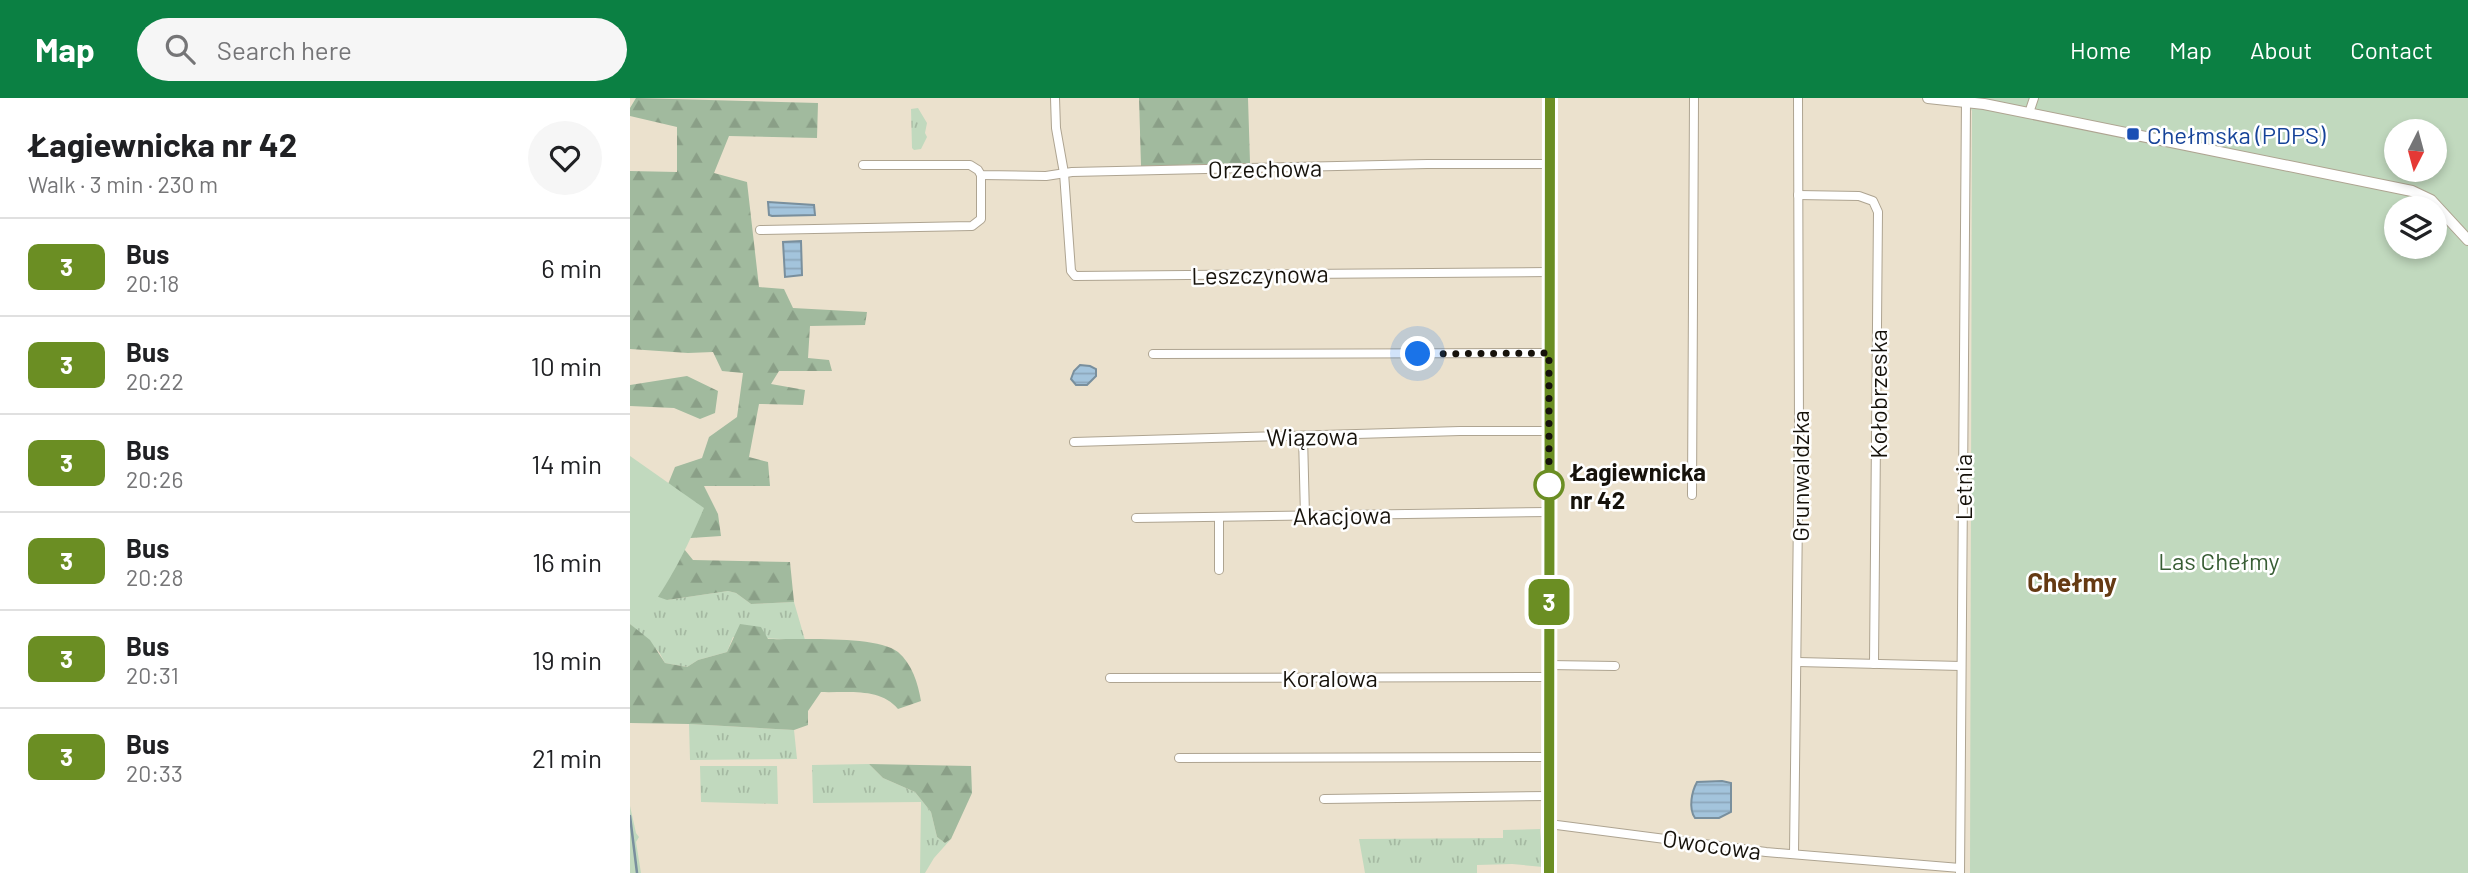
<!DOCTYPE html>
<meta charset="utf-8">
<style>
:root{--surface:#fff;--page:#f6f6f6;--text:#202124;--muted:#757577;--line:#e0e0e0;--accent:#0b8043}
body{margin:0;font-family:Barlow,sans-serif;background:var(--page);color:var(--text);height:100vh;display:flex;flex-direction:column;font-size:26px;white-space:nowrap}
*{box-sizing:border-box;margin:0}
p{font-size:23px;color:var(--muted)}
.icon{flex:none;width:38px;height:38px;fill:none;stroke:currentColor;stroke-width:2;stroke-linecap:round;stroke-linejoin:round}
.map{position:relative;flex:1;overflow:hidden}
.side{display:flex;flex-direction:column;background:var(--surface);width:630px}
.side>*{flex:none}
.badge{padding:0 14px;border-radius:10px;font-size:24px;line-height:46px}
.needle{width:46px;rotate:186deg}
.tools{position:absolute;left:1754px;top:21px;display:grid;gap:14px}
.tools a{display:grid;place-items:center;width:63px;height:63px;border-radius:50%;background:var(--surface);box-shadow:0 4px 10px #0003;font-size:35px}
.you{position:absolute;width:35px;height:35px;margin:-18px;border:5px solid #fff;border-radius:50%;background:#1a73e8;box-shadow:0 0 0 10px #1a73e833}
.map>.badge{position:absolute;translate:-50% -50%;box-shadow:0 0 0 4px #fff}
.round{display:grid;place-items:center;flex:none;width:74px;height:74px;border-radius:37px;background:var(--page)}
.overview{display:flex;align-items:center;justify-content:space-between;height:119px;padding:0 28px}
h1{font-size:33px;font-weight:700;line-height:52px}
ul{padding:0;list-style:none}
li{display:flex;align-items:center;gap:21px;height:98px;padding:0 28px;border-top:2px solid var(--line)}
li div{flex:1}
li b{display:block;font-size:26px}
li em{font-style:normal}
li .badge{min-width:77px;font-weight:700;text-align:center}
header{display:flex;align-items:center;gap:42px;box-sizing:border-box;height:98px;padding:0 35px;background:var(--accent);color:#fff}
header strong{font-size:33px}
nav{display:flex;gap:38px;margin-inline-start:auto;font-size:24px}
.search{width:490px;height:63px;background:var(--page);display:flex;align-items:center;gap:18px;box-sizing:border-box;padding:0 24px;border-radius:38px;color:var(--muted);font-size:26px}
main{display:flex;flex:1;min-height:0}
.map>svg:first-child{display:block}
.grass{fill:url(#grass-tufts)}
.forest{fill:url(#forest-firs)}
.park{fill:#c1d9be;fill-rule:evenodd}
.water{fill:url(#water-rules);stroke:#798f9d;stroke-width:2}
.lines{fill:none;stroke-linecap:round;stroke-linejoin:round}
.stream{stroke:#798f9d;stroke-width:2.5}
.street-casing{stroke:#aea491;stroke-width:10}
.secondary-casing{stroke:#aea491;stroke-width:12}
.street{stroke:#fff;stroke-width:8}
.secondary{stroke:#fff;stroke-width:10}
.line-casing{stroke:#fff;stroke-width:16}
.line{stroke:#6b8e23;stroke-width:10}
.walk{stroke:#16120b;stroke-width:7;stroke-dasharray:0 12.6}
.transit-dot{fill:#1a4fb4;stroke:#fff;stroke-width:2.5}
.stop-dot{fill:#fff;stroke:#6b8e23;stroke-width:3.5}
.labels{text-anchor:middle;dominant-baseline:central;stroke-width:5;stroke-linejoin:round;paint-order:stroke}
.transit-label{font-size:24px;fill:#164399;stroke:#fff;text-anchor:start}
.street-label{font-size:24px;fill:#16120b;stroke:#fff}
.stop-label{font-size:24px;font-weight:bold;fill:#16120b;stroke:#fff;text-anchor:start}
.park-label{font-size:24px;fill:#385d34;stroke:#fff}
.neighbourhood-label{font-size:26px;font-weight:bold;fill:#653a13;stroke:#fff}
</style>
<header>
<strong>Map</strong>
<div class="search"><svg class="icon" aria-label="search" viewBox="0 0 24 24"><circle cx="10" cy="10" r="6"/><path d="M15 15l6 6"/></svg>Search here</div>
<nav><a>Home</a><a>Map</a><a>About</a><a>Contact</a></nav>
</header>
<main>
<section class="side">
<div class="overview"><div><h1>Łagiewnicka nr 42</h1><p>Walk · 3 min · 230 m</p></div><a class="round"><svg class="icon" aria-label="heart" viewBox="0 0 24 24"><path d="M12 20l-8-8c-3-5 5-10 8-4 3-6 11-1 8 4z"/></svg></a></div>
<ul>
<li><span class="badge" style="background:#6b8e23;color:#fff">3</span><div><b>Bus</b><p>20:18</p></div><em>6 min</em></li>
<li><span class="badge" style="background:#6b8e23;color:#fff">3</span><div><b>Bus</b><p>20:22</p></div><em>10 min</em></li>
<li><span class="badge" style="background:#6b8e23;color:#fff">3</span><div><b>Bus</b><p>20:26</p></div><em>14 min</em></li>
<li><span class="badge" style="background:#6b8e23;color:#fff">3</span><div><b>Bus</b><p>20:28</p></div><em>16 min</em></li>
<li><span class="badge" style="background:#6b8e23;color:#fff">3</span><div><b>Bus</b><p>20:31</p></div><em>19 min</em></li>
<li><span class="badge" style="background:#6b8e23;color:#fff">3</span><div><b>Bus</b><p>20:33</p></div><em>21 min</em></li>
</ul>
</section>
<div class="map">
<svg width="1838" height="775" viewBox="0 0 1838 775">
<defs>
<pattern id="grass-tufts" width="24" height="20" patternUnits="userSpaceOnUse" patternTransform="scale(1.75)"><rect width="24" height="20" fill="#c1d9be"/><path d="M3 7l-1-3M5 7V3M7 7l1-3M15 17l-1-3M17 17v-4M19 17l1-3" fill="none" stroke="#a5b9a2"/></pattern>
<pattern id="forest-firs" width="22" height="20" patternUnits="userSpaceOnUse" patternTransform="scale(1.75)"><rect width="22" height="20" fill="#a1ba9e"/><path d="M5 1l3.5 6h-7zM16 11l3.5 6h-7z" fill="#8a9f87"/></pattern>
<pattern id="water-rules" width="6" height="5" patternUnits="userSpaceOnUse" patternTransform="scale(1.75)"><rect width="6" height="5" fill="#a3c4dc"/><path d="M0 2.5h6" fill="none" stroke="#8ca7bb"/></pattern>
</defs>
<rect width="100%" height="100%" fill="#ebe1cd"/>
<!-- grass -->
<g class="grass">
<path d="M288 10 297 25 295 35 297 39 291 51 284 52 282 50 281 11Z"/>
<path d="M0 444 37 502 98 493 106 495 121 506 164 504 175 542 103 539 97 554 68 562 57 569 35 565 29 554 0 526Z"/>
<path d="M59 626 164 632 167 661 60 662Z"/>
<path d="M239 666 253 680 285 694 301 714 307 739 315 745 321 741 304 760 295 775H290L291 704 183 705 182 667Z"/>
<path d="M70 668H147L148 706 71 704Z"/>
<path d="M910 731 913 769 882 766 847 767V775H735L729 741 873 740V732Z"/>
</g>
<!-- forest -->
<g class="forest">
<path d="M6 0 188 5 187 40 99 38 84 75 117 84 129 189 154 191 163 210 237 214 235 227 180 228 178 260 199 262 202 273H149L141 286 175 292 173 307 129 306 119 359 138 364 140 388H74L88 416 91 438 46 441 63 462 160 464 164 504 121 506 106 495 98 493 37 502 23 497 30 406 45 369 72 360 79 339 107 319 113 275 92 273 83 254 58 255 0 251V73L47 74V29L0 18V10Z"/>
<path d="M509 0H618L620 65 511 68Z"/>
<path d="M57 278 88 293 85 315 70 321 44 310 0 308V287Z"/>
<path d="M0 526 20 542 35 565 57 569 68 562 97 554 110 526 131 529 138 541C167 542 246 537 268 554 282 566 288 585 291 603L268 611C250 589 217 595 191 594L178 613V627L164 632 59 626 0 625Z"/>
<path d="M239 666 341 668 342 695 321 741 315 745 307 739 301 714 285 694 253 680Z"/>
</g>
<!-- park -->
<g class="park">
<path d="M1336 0H1838V775H1340L1342 13ZM1766 33H1804V72H1766ZM1766 110H1804V149H1766Z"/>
<path d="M0 358 74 410C56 452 41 482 14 519H0Z"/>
<path d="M0 708 6 735 9 739 6 744 11 775H0Z"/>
</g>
<!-- water -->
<g class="water">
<path d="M138 104 184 107 185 117 142 118 139 117Z"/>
<path d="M171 143 172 177 155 179 153 144Z"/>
<path d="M450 267 460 268 466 271V278L457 287H446L441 281 444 273Z"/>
<path d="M1092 683 1101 685V714L1089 720H1065C1058 710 1062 693 1067 684Z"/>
</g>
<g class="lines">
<!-- stream -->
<path class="stream" d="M0 718 7 775"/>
<!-- street casing -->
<g class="street-casing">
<g id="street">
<path d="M425 0 426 30 434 75 441 173 445 178 919 174"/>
<path d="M1399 15 1404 0"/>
<path d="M233 67H340L348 72 351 77 416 78 442 74 797 66H920"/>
<path d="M1168 97 1229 98 1243 103 1248 114 1244 566"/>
<path d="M130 132 342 128 351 121V77"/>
<path d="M523 256 919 255"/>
<path d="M673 338 675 418"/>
<path d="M444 344 830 333H919"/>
<path d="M1062 397 1064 0"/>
<path d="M506 420 919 414"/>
<path d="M589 420V472"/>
<path d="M1168 564 1331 568"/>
<path d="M919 567 985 568"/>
<path d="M480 580 919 579"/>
<path d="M549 660 919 659"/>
<path d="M694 701 919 698"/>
<path d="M919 726 1136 754 1330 770"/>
<path d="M1164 756 1169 331 1168 0"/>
<path d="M1330 775 1336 3"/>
</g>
</g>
<!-- secondary casing -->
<g class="secondary-casing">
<g id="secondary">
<path d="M1298 0 1354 6 1782 93 1801 102 1838 142"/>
<path d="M919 775 920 0"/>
</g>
</g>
<!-- street -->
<use href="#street" class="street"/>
<!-- secondary -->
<use href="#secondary" class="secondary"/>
</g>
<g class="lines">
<!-- line casing -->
<g class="line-casing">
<path id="line" d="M919 775 920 0"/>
</g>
<!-- line -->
<use href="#line" class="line"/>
<!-- walk -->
<path class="walk" d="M788 256 919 255V387"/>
</g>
<!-- markers -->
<rect class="transit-dot" x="1496" y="29" width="14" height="14" rx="3.5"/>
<circle class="stop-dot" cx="919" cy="387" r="14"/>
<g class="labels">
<!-- transit labels -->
<g class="transit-label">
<text x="1517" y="36">Chełmska (PDPS)</text>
</g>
<!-- street labels -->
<g class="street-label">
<text transform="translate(635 70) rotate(-1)">Orzechowa</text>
<text transform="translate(630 176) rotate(-1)">Leszczynowa</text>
<text transform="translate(1247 296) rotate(-90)">Kołobrzeska</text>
<text transform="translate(682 338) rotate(-1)">Wiązowa</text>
<text transform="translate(1169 378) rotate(-90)">Grunwaldzka</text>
<text transform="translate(1332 389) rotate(-90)">Letnia</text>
<text transform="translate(712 417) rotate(-1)">Akacjowa</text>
<text x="700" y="579">Koralowa</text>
<text transform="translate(1082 746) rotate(8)">Owocowa</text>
</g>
<!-- stop labels -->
<g class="stop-label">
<text x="940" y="373">Łagiewnicka<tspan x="940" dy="28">nr 42</tspan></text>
</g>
<!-- park labels -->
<g class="park-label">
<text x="1589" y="462">Las Chełmy</text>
</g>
<!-- neighbourhood labels -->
<g class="neighbourhood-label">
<text x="1442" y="483">Chełmy</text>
</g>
</g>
</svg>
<div class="tools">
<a><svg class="needle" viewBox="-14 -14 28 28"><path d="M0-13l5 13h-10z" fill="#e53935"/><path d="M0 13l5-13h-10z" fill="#757577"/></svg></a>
<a><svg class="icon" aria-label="layers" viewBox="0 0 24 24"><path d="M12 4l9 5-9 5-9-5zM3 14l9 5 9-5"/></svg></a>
</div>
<div class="you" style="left:788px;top:256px"></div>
<b class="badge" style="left:919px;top:504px;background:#6b8e23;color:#fff">3</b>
</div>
</main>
